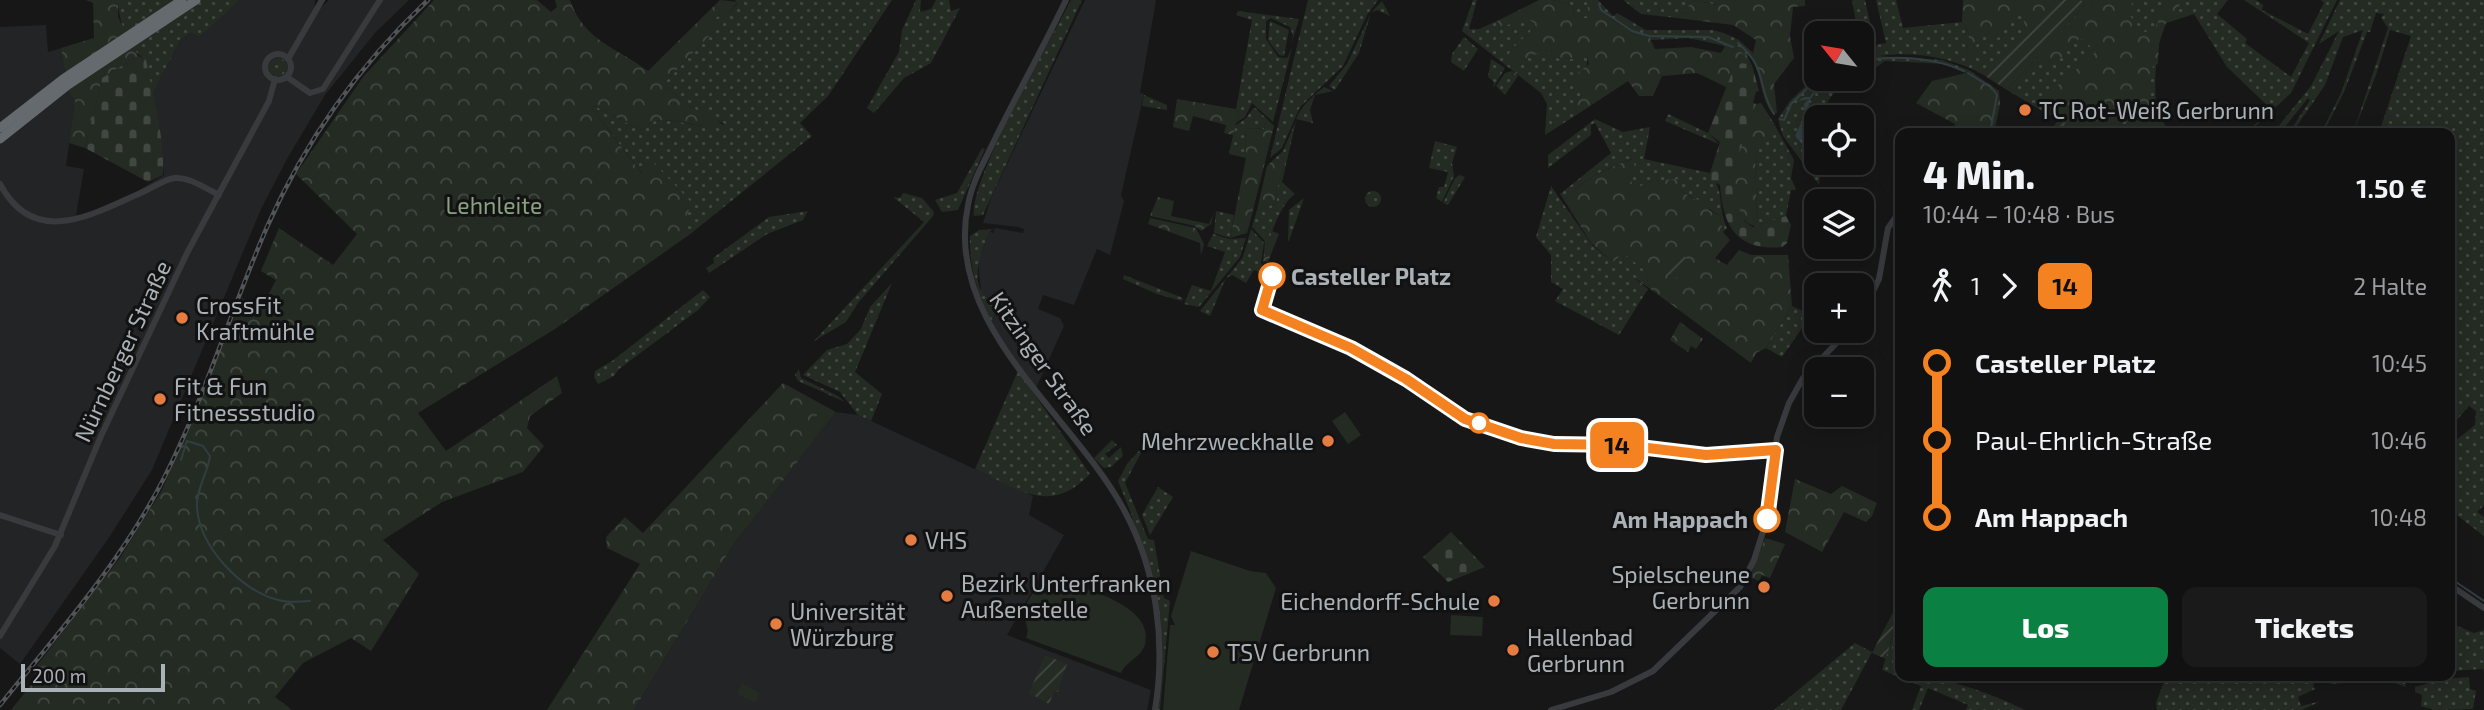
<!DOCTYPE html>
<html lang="de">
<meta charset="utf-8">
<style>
:root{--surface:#111112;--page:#1a1a1b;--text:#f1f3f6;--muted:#9c9d9f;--line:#303132;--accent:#0b8043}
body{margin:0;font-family:"Exo 2",sans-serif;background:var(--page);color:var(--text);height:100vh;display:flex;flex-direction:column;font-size:26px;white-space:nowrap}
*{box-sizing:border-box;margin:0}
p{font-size:23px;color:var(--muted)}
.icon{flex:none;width:38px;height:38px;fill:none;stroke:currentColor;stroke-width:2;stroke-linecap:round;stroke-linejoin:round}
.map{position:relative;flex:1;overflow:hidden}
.panel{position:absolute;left:1895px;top:128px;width:560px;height:553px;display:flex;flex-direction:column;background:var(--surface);border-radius:14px;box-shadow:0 4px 18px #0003,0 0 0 2px var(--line)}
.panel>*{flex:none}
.badge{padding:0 14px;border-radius:10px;font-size:24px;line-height:46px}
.needle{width:46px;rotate:300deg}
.controls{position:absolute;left:1804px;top:21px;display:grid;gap:14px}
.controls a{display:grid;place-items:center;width:70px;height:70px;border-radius:14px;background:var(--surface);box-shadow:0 4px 18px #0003,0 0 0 2px var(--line);font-size:35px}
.scale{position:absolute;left:21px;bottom:18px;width:144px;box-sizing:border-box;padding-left:7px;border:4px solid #aab2b7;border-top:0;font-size:19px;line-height:24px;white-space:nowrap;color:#aab2b7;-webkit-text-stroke:5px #121213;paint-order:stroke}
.map>.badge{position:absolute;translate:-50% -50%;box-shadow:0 0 0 4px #fff}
.legs{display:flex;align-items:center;gap:10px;height:77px;padding:0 28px;font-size:23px}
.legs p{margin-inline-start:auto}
.overview{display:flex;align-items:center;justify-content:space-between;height:119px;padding:0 28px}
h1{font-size:38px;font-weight:800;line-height:52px}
.action{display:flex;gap:14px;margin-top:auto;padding:14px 28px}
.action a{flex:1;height:80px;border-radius:14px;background:var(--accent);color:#fff;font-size:28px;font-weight:800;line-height:80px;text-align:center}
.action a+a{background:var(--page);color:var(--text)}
ul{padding:0 28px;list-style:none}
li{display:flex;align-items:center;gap:24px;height:77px;font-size:26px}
li i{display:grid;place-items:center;width:10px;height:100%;margin:0 9px;background:currentColor}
li i::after{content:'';width:18px;height:18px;margin:-9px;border:5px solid;border-radius:50%;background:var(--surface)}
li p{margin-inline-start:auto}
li:first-child i{background:linear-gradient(#0000 50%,currentColor 0)}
li:last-child i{background:linear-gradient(currentColor 50%,#0000 0)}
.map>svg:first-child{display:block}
.built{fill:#232425}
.grass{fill:url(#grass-dots)}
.forest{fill:url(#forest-crowns)}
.cemetery{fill:url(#cemetery-stones)}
.garden{fill:url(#garden-furrows)}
.pitch{fill:#242b23}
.water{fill:url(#water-ripples)}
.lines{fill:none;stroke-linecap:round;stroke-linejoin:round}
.stream{stroke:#313e41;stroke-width:2}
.minor{stroke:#383a3d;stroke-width:6}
.highway{stroke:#646a6e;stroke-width:9}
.rail-casing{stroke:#515558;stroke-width:4.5}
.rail{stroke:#121213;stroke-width:2;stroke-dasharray:5;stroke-linecap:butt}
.line-1-casing{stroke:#fff;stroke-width:16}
.line-1{stroke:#f58220;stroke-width:10}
.poi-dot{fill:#e57c42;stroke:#121213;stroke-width:2.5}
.stop-1-dot{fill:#fff;stroke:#f58220;stroke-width:3.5}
.labels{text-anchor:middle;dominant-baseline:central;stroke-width:6;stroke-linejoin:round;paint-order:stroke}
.poi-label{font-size:23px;fill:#aab2b7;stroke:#121213;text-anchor:start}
.park-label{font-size:23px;fill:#8aa182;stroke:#121213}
.stop-label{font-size:23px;font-weight:bold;fill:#aab2b7;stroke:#121213;text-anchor:start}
.street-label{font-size:23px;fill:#aab2b7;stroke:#121213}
</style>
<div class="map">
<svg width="2484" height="710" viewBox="0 0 2484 710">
<defs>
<pattern id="grass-dots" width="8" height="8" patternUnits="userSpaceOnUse" patternTransform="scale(1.75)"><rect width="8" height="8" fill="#242b23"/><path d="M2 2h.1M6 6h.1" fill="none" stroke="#414741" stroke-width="1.8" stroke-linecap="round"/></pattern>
<pattern id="forest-crowns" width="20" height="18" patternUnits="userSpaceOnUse" patternTransform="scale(1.75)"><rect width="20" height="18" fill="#242b23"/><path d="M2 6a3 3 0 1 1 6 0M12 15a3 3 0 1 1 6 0" fill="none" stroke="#414741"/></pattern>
<pattern id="cemetery-stones" width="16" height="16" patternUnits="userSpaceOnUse" patternTransform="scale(1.75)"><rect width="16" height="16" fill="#242b23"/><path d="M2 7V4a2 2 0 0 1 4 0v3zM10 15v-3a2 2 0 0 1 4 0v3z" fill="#414741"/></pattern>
<pattern id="garden-furrows" width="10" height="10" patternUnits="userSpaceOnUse" patternTransform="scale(1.75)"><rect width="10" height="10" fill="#242b23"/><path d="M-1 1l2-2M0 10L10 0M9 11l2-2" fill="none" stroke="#414741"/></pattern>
<pattern id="water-ripples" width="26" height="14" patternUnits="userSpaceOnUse" patternTransform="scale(1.75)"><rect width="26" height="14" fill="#313e41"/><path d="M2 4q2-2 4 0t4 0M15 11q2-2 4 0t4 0" fill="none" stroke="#4c585a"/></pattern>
</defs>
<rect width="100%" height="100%" fill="#171718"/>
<!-- built -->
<g class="built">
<path d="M240 0H315L314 14 329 0H409L375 33 325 95 287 159 261 209 152 470 110 536 20 664 0 648V27L46 25 48 52 61 48 68 92 75 101 66 166 84 169 76 215 96 216 164 175 152 95 181 39 191 33 200 37Z"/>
<path d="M1085 0H1156L1140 93 1144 94 1121 195 1124 201 1110 255 1097 249 1074 305 1043 295 1038 309 1060 318 1064 326 1036 388 991 326 999 304 985 299 981 291 978 261 990 231 993 233 995 228 1023 233 1024 229 1018 227 983 223 991 198Z"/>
<path d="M836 412 858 415 1033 496 1029 515 1064 535 1007 635 1151 690 1147 710H634L731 548Z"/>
</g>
<!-- grass -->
<g class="grass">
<path d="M118 0H240L200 37 191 33 181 39 152 95 146 60C128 50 118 19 118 0Z"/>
<path d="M735 0H892L828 96 800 123 812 136 689 235 592 108 595 106 640 130C646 128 650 122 655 121 679 117 701 132 725 124L692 108 667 88V80L714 31V19L721 14H728L738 3Z"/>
<path d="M916 0H921L920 12 931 9 936 0H949L951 11 960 8 931 63 904 78 874 113 867 108 899 52 902 30Z"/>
<path d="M1071 0H1082L983 215 974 216C969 179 1051 40 1071 0Z"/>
<path d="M1308 0H1378L1367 15 1343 66 1300 107 1282 148 1270 158Z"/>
<path d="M1473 0H1477L1469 29H1479L1497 21 1500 27 1528 18 1537 25 1510 51 1524 60 1546 48 1553 57 1575 59 1587 54C1590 70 1577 81 1582 97L1574 105 1578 114 1545 135 1547 104 1541 93 1462 31Z"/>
<path d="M1554 0H1588V18H1575L1573 6Z"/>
<path d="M1598 0 1613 16 1617 13 1646 30H1712L1724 33 1739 40 1753 53 1747 57 1727 43 1725 46 1689 38 1651 40 1618 23 1601 10Z"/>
<path d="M1623 0H1720L1718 5 1694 0 1677 18 1641 14Z"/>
<path d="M1852 0H1865L1875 45 1886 43 1876 0H1896L1903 28 1962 22 1969 32 1967 52 1972 55 1981 29 2017 8 2024 13 2025 32 1982 74C1950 57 1915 51 1879 56L1942 60 1969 70 1966 73 1946 64 1885 61 1862 77V33H1858Z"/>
<path d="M2081 0H2228L2217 14 2247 39 2245 43 2291 77 2309 43 2244 0H2256L2263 5 2262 10 2308 34 2324 3 2321 0H2337L2291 93 2248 133H2245L2272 110 2227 67 2194 14 2166 23C2156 39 2152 94 2158 113 2161 119 2166 126 2169 133H2080L2007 90 2085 5Z"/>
<path d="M2340 0H2484V505L2477 512 2484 517V536L2450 510V445L2475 425 2476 411 2469 406 2450 428V133H2379L2411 36 2390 30 2376 75 2353 133 2388 28 2381 18 2384 14 2376 13 2370 32H2367L2344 92 2323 133H2321L2341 93 2363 30 2343 37 2325 85 2292 133H2289L2310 100 2308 98 2280 133H2273L2311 86 2339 31 2319 44Z"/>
<path d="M1382 1 1390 16 1377 10 1371 13 1359 53 1335 90 1329 86 1347 64 1371 13Z"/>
<path d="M1238 11 1299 19 1291 45 1293 36 1290 27 1271 18 1266 21V39L1278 57 1287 58 1292 48 1273 122 1252 103 1245 117 1236 123 1239 113 1236 109 1252 20 1236 15Z"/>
<path d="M1270 21 1289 30 1284 56 1279 55 1268 40Z"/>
<path d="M1464 37 1478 49 1464 71 1451 62 1452 54Z"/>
<circle cx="278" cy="67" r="9"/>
<path d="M1491 59 1505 68 1493 88 1494 82 1488 77Z"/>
<path d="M1512 71 1518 76 1505 95 1496 86 1505 73Z"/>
<path d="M1816 76V79H1858C1839 87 1826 95 1824 117H1816V163H1821L1819 185 1783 136 1778 119 1790 101Z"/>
<path d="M1324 87 1333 91 1315 95 1310 110 1313 123 1296 119C1301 106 1313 96 1324 87Z"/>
<path d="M1144 95 1167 105V110L1142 106Z"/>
<path d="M1254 107 1267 119 1264 129 1245 128 1246 158 1229 154 1235 126 1246 118Z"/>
<path d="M1668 114 1708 133 1719 144 1665 121Z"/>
<path d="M1595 119 1623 132 1650 127 1644 159 1710 173 1708 179 1715 181C1723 194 1719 213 1727 228L1723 232 1720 216 1680 190 1677 180 1650 181 1637 189 1627 177 1632 159C1606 168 1583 179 1564 200L1560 194 1611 153 1595 123 1591 125V135L1548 168V155Z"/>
<path d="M1296 121 1282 182 1295 194C1278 205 1266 248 1263 265L1265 241 1252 227 1257 210 1277 203 1276 192 1285 164 1273 160 1283 151Z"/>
<path d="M1773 122 1794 160 1791 178 1796 190H1791L1786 216 1757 226 1755 145 1771 139Z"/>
<path d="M1435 141 1457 147 1452 163 1454 176 1442 202 1436 198 1439 187H1444L1448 172 1429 168Z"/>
<path d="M982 148 985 149 958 210 942 212 935 200 957 193Z"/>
<path d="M1460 175 1465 177 1448 205 1443 203 1455 178Z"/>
<path d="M1551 186 1592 245 1623 270 1613 262 1623 252 1646 271 1649 288 1630 275 1648 289 1619 335 1555 301 1563 289 1551 282V255L1536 237Z"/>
<circle cx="1373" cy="199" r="8"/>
<path d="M903 193 922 198 934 212 933 216 858 303 846 322 814 341 924 222 893 197 900 198Z"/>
<path d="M1304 198 1289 241H1288L1289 210Z"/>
<path d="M808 211 803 220 767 234 709 273 706 268 714 263 713 258 769 217Z"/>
<path d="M1216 211 1234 215 1230 238 1214 233Z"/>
<path d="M994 229 990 231C979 256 965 292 998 304L992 323C978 296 969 267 970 236L979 230Z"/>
<path d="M1251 229 1264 243 1261 263 1264 270 1271 267 1267 275 1254 270 1246 283 1232 275 1226 278 1210 316 1200 311 1243 257Z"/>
<path d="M1213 234 1229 239 1246 238 1240 257 1199 307 1184 304 1192 285 1211 291 1225 252 1207 246Z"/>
<path d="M1124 275 1183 298 1182 301 1157 294 1123 279Z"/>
<path d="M892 283 855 372 882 394 871 421 858 415 840 392 803 375 827 350 847 344 861 329 870 307Z"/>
<path d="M703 290 710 297 698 310 619 369 614 376 598 384 594 377 595 371 612 361Z"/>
<path d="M1792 306 1811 315 1782 357 1766 348Z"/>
<path d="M799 369 801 378 838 396 845 402 798 381 795 375Z"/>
<path d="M1018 371 1090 474C1050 516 1018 489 975 469Z"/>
<path d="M1112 440 1117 445 1105 454 1109 458 1121 447 1123 456 1111 467 1104 468 1094 458Z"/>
<path d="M1147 442 1125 483 1148 539 1154 540 1164 598 1170 601 1160 710H1157L1161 631 1131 513 1118 481 1127 464Z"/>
<path d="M1158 487 1173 497 1150 535 1142 515Z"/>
<path d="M1900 612V676C1944 676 1986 691 2025 710H1966L1968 705 1928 688 1919 710H1912L1921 686 1882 670Z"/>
<path d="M2450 623 2474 633 2484 630V672L2483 669 2450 671Z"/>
<path d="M1855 643 1872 652 1841 710H1774Z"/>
<path d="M2166 676H2318L2313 685 2315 689 2298 697 2301 706 2321 701 2302 710H2157L2156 703Z"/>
<path d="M2334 676H2404L2406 687 2386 680 2330 684Z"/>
<path d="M2469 677 2470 689 2476 691 2473 709 2435 710 2421 706 2422 695 2415 692V687L2444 679Z"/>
</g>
<!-- forest -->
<g class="forest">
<path d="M86 0H118V17L138 56 102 78 85 148 69 143 75 101 68 92 61 48 94 38 93 3Z"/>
<path d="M434 0H537L551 12 557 7 555 0H570C584 41 616 47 648 71L720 0 738 2 728 14H721L714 19V31L667 80V88L692 108 713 116 725 127C701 130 678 117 655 121 650 122 646 128 640 130L595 106 592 108 642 174 653 162 691 202 684 228 689 235 555 329 418 413 446 451 557 376 562 393 530 416 527 428 544 446 523 472 442 502 383 540 419 574 371 651 351 638 303 663 275 697 292 710H11L38 676 32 672 120 558 162 490 242 298 254 304 266 299 276 280 261 271 279 228 333 265 357 234 296 174 363 77Z"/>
<path d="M1539 0H1554L1573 6 1575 18H1588V0H1598C1606 21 1629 31 1649 36L1655 49 1691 47 1721 53 1727 43 1747 56 1752 65 1742 63 1726 87 1697 73 1662 76 1653 96H1639L1628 81 1578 114 1574 105 1582 97 1579 87 1572 85V78L1589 64 1587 55 1575 59 1553 57 1546 49 1524 60 1506 63 1510 51 1537 25 1528 19 1500 27 1497 21Z"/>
<path d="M1694 0 1717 5 1720 0H1805V6L1793 7 1790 36 1794 58 1774 84 1777 113 1773 114C1759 97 1763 74 1749 55L1753 53 1756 40 1733 25 1677 18Z"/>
<path d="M1963 0H2056L2025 32 2023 13 2017 8 1999 38 1981 30 1973 56 1967 52 1969 32 1962 22Z"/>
<path d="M2091 0H2134L2127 12 2143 32 2152 31 2158 23 2157 12 2169 0H2180L2178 19 2166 23 2159 43 2158 64 2153 66 2148 98 2151 113 2158 112 2169 133H2127L2130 112H2124L2114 133H2080L2050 114 2051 107 2044 102C2056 82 2079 70 2096 51L2080 38 2054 65 2037 57Z"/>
<path d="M1969 70 1999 91 2000 104 1994 133H1951L1955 124 1916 103 1932 81 1966 73Z"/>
<path d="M1177 99 1236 109 1239 113 1233 135 1224 133 1226 125 1193 116 1189 131 1173 127Z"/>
<path d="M1761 103 1773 122 1772 139 1755 146 1757 226C1734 226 1733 183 1735 166 1738 145 1749 124 1756 104Z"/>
<path d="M1267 119 1274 126 1249 226 1247 233 1230 238 1246 158 1245 128 1264 129Z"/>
<path d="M1633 159 1635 167 1627 177 1637 188 1650 181 1678 179 1680 190 1693 199 1704 200 1709 210 1720 216 1723 232 1730 240 1715 258 1727 265 1739 250 1751 255H1788L1792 306 1766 348 1756 353 1751 363 1649 288 1646 271 1623 253 1613 262 1591 243 1564 200C1583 179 1606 168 1633 159Z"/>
<path d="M1273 160 1285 164 1276 192 1277 203 1257 210 1267 166Z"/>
<path d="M1158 197 1174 201 1171 216 1209 224 1213 214 1211 224 1201 231 1195 226 1150 216Z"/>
<path d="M1150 218 1196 228 1204 244 1201 255 1200 243 1148 224Z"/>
<path d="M1272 231 1279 234 1268 262 1263 261Z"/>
<path d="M1680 322 1703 339 1696 349 1691 346 1688 352 1670 340Z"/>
<path d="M783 383 836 412 731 548 634 710H547L640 564 607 548 606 537 625 517 643 533Z"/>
<path d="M1795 479 1831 494 1842 486 1877 503 1872 516 1866 522 1844 512 1822 552 1785 532Z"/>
<path d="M1765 538 1785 544 1770 578 1762 575 1759 581 1750 577Z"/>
</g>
<!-- cemetery -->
<g class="cemetery">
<path d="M138 56 146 59C152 95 165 135 163 175L148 182 85 148 102 78Z"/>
<path d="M1742 63 1752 65 1759 91 1756 92 1753 103 1756 104C1742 142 1724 183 1745 222L1753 227 1786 216 1791 225 1787 243 1782 247C1736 251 1723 226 1720 185L1708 179 1720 142 1708 133 1734 68Z"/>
<path d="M1451 532 1485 567 1448 582 1423 557Z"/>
</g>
<!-- garden -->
<g class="garden">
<path d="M2056 0H2081L2085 5 2007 90 1982 74Z"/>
<path d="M2059 119 2080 133H2049Z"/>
<path d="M1684 256 1692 263 1673 281 1667 271Z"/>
<path d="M1900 608 1886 659 1872 653 1892 614Z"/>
<path d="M1045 655 1067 664 1058 692H1054L1049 704 1029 693Z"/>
</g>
<!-- pitch -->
<g class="pitch">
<path d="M820 412 828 419 816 433 808 425Z"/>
<path d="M1345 412 1361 435 1348 444 1332 421Z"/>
<path d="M1191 551 1250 571 1266 573 1276 588 1239 710H1163L1170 625H1175L1171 616Z"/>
<path d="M1059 582C1087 588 1155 607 1145 644 1141 658 1126 661 1121 673L1026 638C1030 629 1025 625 1025 615 1025 595 1040 583 1059 582Z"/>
<path d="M1451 615 1483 617 1482 636 1450 635Z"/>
<path d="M742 683 760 693 755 703 737 694Z"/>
</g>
<!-- water -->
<path class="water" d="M1804 97H1811C1804 114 1813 134 1810 153L1795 136 1805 115 1804 104 1809 99 1798 101Z"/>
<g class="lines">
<!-- stream -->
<g class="stream">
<path d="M1599 4 1601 10 1632 31 1649 36 1708 37 1733 47"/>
<path d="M1738 43C1769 70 1756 86 1774 114"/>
<path d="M1862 61C1895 55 1933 57 1964 71"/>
<path d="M1862 66 1871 65 1875 59"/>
<path d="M1968 73 1992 88 1997 95 1990 133"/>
<path d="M1811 97 1821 82H1830L1831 79"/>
<path d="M1780 119 1784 120 1791 104 1817 79"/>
<path d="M1810 153 1811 157"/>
<path d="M1813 175V164"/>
<path d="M181 460 187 441 203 446 210 456C208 473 196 489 197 507 199 546 241 591 278 600 288 603 299 602 310 601"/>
<path d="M2450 578 2484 601"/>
</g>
<!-- minor -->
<g class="minor">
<path d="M1066 0C1043 48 1017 94 994 141 984 162 972 182 968 205 943 326 1072 413 1124 510 1157 571 1166 642 1155 710"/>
<circle cx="278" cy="67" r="13"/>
<path d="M288 59 322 0"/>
<path d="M287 77 310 93 323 89 380 0"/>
<path d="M0 184C35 250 95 213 145 191 154 187 165 179 175 178 190 177 206 189 219 195"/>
<path d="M1862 314 1879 279 1888 228 1900 211"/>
<path d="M0 515 61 535"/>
<path d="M2450 585 2484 608"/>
<path d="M0 636 55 546 101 436 187 253 269 101 275 79"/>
<path d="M1551 710 1611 692 1653 671 1740 587 1754 560 1767 519 1777 437 1789 403 1803 378 1848 331"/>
</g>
<!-- highway -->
<g class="highway">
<path d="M0 128 63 79 182 0"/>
<path d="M0 139 68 85 196 0"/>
</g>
<!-- rail casing -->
<g class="rail-casing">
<path id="rail" d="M0 705C59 632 122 561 164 478 205 397 231 310 267 227 305 141 359 65 428 0"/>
</g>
<!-- rail -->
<use href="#rail" class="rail"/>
</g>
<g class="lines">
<!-- line-1 casing -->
<g class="line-1-casing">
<path id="line-1" d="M1272 276 1262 310 1351 348 1406 379 1465 419 1521 438 1554 444 1623 445 1706 455 1776 450 1767 519"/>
</g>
<!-- line-1 -->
<use href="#line-1" class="line-1"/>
</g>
<!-- markers -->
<g class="poi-dot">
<circle cx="2025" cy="110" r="7"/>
<circle cx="182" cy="318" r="7"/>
<circle cx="160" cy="399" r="7"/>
<circle cx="1328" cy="441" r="7"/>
<circle cx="911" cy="540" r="7"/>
<circle cx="1764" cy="587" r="7"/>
<circle cx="947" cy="596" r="7"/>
<circle cx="1494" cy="601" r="7"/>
<circle cx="776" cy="624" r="7"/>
<circle cx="1513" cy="650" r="7"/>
<circle cx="1213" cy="652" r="7"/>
</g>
<g class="stop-1-dot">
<circle cx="1272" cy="276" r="12"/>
<circle cx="1479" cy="423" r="9"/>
<circle cx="1767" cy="519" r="12"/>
</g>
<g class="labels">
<!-- poi labels -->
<g class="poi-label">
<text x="2039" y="110">TC Rot-Weiß Gerbrunn</text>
<text x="196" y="305">CrossFit<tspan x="196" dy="26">Kraftmühle</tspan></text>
<text x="174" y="386">Fit &amp; Fun<tspan x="174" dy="26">Fitnessstudio</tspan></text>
<text x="1314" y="441" text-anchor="end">Mehrzweckhalle</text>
<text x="925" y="540">VHS</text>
<text x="1750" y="574" text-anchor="end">Spielscheune<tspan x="1750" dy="26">Gerbrunn</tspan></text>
<text x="961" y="583">Bezirk Unterfranken<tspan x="961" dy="26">Außenstelle</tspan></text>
<text x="1480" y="601" text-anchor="end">Eichendorff-Schule</text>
<text x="790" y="611">Universität<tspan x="790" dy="26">Würzburg</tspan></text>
<text x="1527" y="637">Hallenbad<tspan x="1527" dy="26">Gerbrunn</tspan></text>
<text x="1227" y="652">TSV Gerbrunn</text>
</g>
<!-- park labels -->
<g class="park-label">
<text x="494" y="205">Lehnleite</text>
</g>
<!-- stop labels -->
<g class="stop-label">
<text x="1291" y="276">Casteller Platz</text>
<text x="1748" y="519" text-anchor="end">Am Happach</text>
</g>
<!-- street labels -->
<g class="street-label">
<text transform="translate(122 351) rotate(-65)">Nürnberger Straße</text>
<text transform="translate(1044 363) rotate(55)">Kitzinger Straße</text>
</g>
</g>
</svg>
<div class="controls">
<a><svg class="needle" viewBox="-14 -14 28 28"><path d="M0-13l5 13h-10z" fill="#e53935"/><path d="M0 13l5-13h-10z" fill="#9c9d9f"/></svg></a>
<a><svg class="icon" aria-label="locate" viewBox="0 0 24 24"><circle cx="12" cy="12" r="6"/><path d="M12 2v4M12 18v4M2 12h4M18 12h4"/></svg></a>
<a><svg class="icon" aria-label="layers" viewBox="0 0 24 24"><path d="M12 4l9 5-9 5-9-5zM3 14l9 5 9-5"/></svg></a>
<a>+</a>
<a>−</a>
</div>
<div class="scale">200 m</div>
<b class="badge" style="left:1617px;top:445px;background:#f58220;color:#111">14</b>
<section class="panel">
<div class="overview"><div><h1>4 Min.</h1><p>10:44 – 10:48 · Bus</p></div><b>1.50 €</b></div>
<div class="legs"><svg class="icon" aria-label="walk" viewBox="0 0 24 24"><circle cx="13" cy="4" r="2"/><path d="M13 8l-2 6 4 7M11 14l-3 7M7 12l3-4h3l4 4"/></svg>1<svg class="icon" aria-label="forward" viewBox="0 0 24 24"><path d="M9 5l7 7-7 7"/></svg><b class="badge" style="background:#f58220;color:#111">14</b><p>2 Halte</p></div>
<ul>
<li><i style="color:#f58220"></i><b>Casteller Platz</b><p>10:45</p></li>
<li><i style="color:#f58220"></i><span>Paul-Ehrlich-Straße</span><p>10:46</p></li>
<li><i style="color:#f58220"></i><b>Am Happach</b><p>10:48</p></li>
</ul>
<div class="action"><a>Los</a><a>Tickets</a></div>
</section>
</div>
